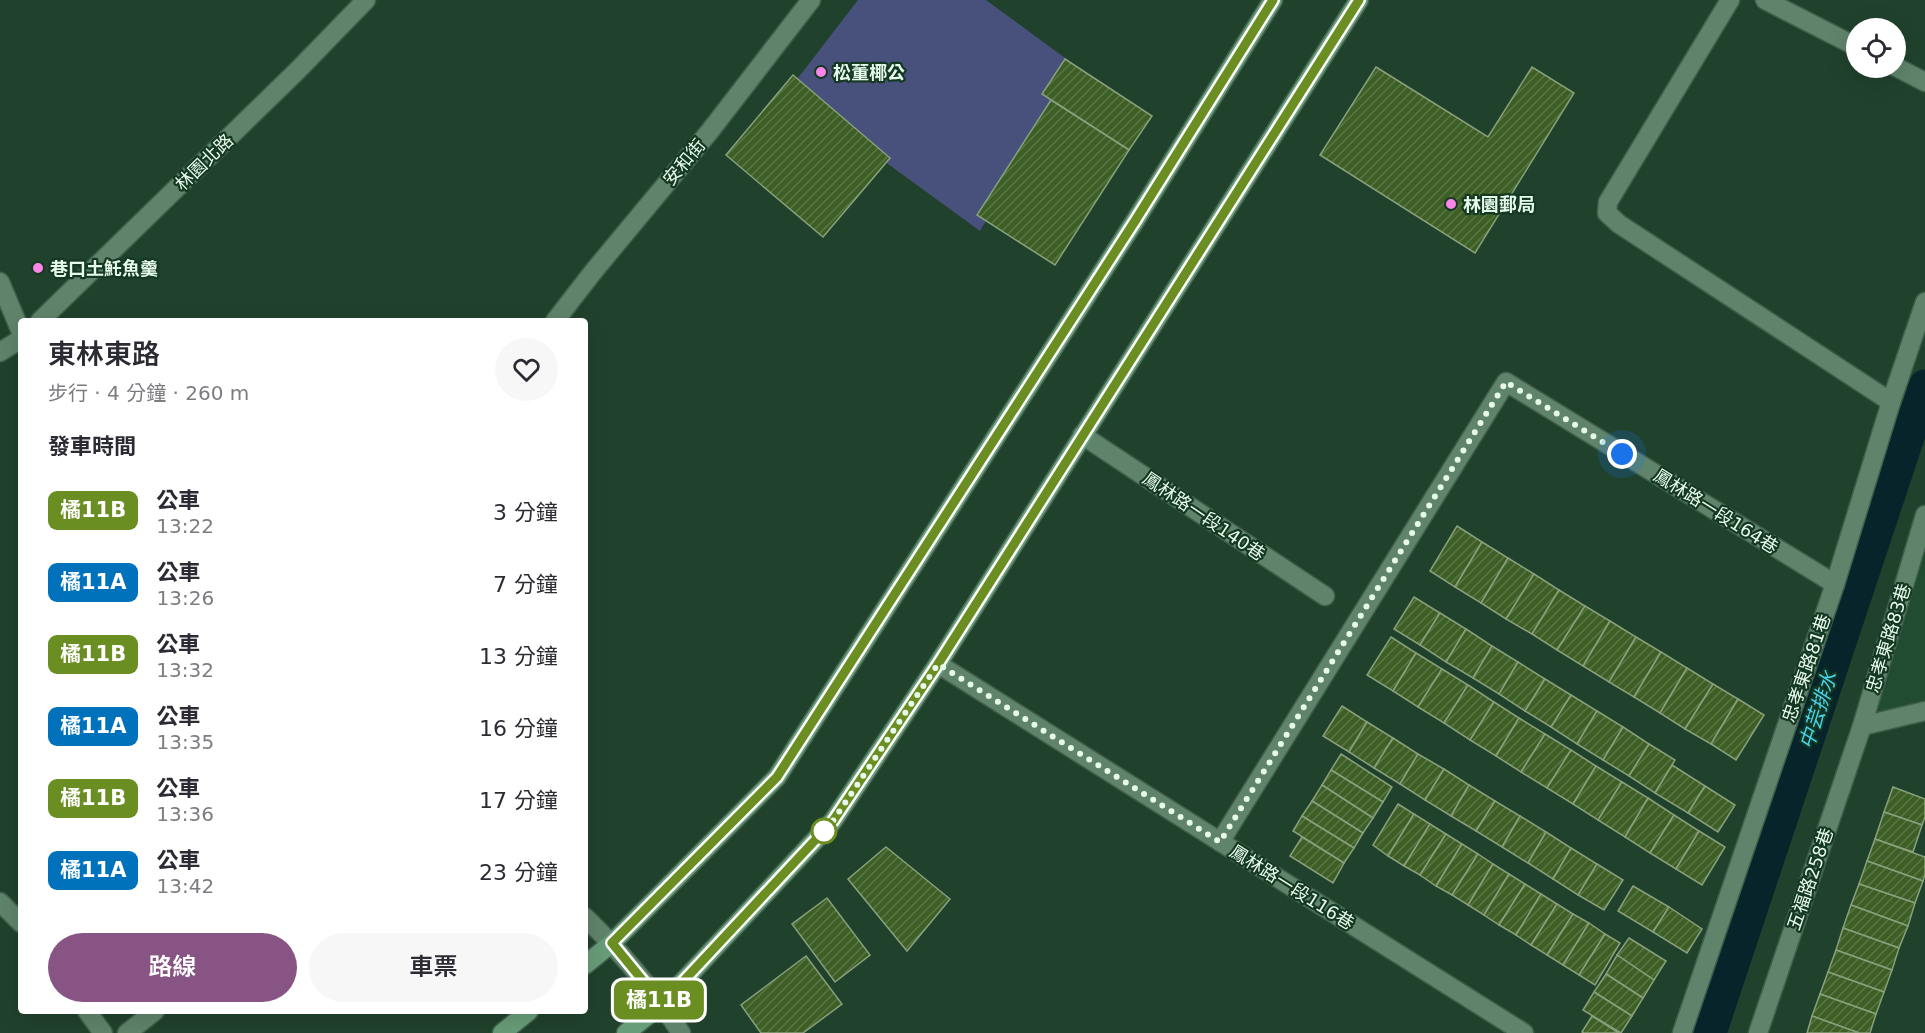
<!DOCTYPE html>
<html lang="zh-TW">
<meta charset="utf-8">
<style>
:root{--surface:#fff;--page:#f7f7f7;--text:#2b2b33;--muted:#7c7c81;--accent:#885484}
body{margin:0;font-family:"DejaVu Sans","Noto Sans TC",sans-serif;background:var(--page);color:var(--text);height:100vh;display:flex;flex-direction:column;font-size:22px;white-space:nowrap}
*{box-sizing:border-box;margin:0}
p{font-size:20px;color:var(--muted)}
.icon{flex:none;width:33px;height:33px;fill:none;stroke:currentColor;stroke-width:2;stroke-linecap:round;stroke-linejoin:round}
.map{position:relative;flex:1;overflow:hidden}
.drawer{position:absolute;left:18px;top:318px;width:570px;height:696px;display:flex;flex-direction:column;background:var(--surface);border-radius:6px;box-shadow:0 6px 24px #0002}
.drawer>*{flex:none}
.badge{padding:0 12px;border-radius:9px;font-size:21px;line-height:39px}
.controls{position:absolute;left:1846px;top:18px;display:grid;gap:12px}
.controls a{display:grid;place-items:center;width:60px;height:60px;border-radius:50%;background:var(--surface);box-shadow:0 6px 24px #0002;font-size:30px}
.you{position:absolute;width:30px;height:30px;margin:-15px;border:4px solid #fff;border-radius:50%;background:#1a73e8;box-shadow:0 0 0 9px #1a73e833}
.map>.badge{position:absolute;translate:-50% -50%;box-shadow:0 0 0 3px #fff}
h2{padding:0 30px;font-size:22px;line-height:54px}
.round{display:grid;place-items:center;flex:none;width:63px;height:63px;border-radius:32px;background:var(--page)}
.overview{display:flex;align-items:center;justify-content:space-between;height:102px;padding:0 30px}
h1{font-size:28px;font-weight:600;line-height:45px}
.primary-button{display:flex;gap:12px;margin-top:auto;padding:12px 30px}
.primary-button a{flex:1;height:69px;border-radius:36px;background:var(--accent);color:#fff;font-size:24px;font-weight:600;line-height:69px;text-align:center}
.primary-button a+a{background:var(--page);color:var(--text)}
ul{padding:0;list-style:none}
li{display:flex;align-items:center;gap:18px;height:72px;padding:0 30px}
li div{flex:1}
li b{display:block;font-size:22px}
li em{font-style:normal}
li .badge{min-width:66px;font-weight:700;text-align:center}
.map>svg:first-child{display:block}
.built{fill:#224c31}
.green{fill:#48517c}
.lines{fill:none;stroke-linecap:round;stroke-linejoin:round}
.canal{stroke:#06242a;stroke-width:33}
.building{fill:url(#building-hatch);stroke:#89a07c;stroke-width:1.5}
.lane-casing{stroke:#3f5f4c;stroke-width:21}
.street-casing{stroke:#3f5f4c;stroke-width:21}
.secondary-casing{stroke:#3f5f4c;stroke-width:21}
.primary-casing{stroke:#3f5f4c;stroke-width:21}
.lane{stroke:#60846b;stroke-width:18}
.street{stroke:#60846b;stroke-width:18}
.secondary{stroke:#60846b;stroke-width:18}
.primary{stroke:#689d79;stroke-width:18}
.line-casing{stroke:#fff;stroke-width:14}
.line{stroke:#6b8e23;stroke-width:9}
.walk{stroke:#e6faeb;stroke-width:6;stroke-dasharray:0 10.8}
.poi-dot{fill:#fa87e7;stroke:#153822;stroke-width:2}
.stop-dot{fill:#fff;stroke:#6b8e23;stroke-width:3}
.labels{text-anchor:middle;dominant-baseline:central;stroke-width:4.5;stroke-linejoin:round;paint-order:stroke}
.poi-label{font-size:18px;font-weight:bold;fill:#e6faeb;stroke:#153822;text-anchor:start}
.street-label{font-size:18px;fill:#e6faeb;stroke:#153822}
.water-label{font-size:20px;font-style:italic;fill:#49d5f1;stroke:#153822}
</style>
<div class="map">
<svg width="1925" height="1033" viewBox="0 0 1925 1033">
<defs>
<pattern id="building-hatch" width="6" height="6" patternUnits="userSpaceOnUse" patternTransform="scale(1.5)"><rect width="6" height="6" fill="#3d5e25"/><path d="M-1 1l2-2M0 6l6-6M5 7l2-2" fill="none" stroke="#597645"/></pattern>
</defs>
<rect width="100%" height="100%" fill="#20422c"/>
<!-- built -->
<path class="built" d="M1925 554V707L1876 711Z"/>
<!-- green -->
<path class="green" d="M858 0H986L1076 66 980 231 788 91Z"/>
<g class="lines">
<!-- canal -->
<path class="canal" d="M1710 1033 1925 386"/>
</g>
<!-- building -->
<g class="building">
<path d="M1065 59 1152 116 1129 150 1042 94Z"/>
<path d="M1376 67 1488 137 1532 67 1574 93 1475 253 1320 155Z"/>
<path d="M793 75 890 158 823 237 726 155Z"/>
<path d="M1051 100 1129 150 1055 265 977 215Z"/>
<path d="M1457 526 1482 542 1455 587 1430 571Z"/>
<path d="M1482 542 1508 558 1481 603 1455 587Z"/>
<path d="M1508 558 1534 574 1506 619 1481 603Z"/>
<path d="M1534 574 1559 590 1532 634 1506 619Z"/>
<path d="M1559 590 1585 606 1557 650 1532 634Z"/>
<path d="M1414 597 1440 613 1420 645 1394 629Z"/>
<path d="M1585 606 1610 621 1583 666 1557 650Z"/>
<path d="M1440 613 1466 629 1446 662 1420 645Z"/>
<path d="M1610 621 1636 637 1609 682 1583 666Z"/>
<path d="M1466 629 1492 646 1473 678 1446 662Z"/>
<path d="M1391 637 1416 653 1393 691 1367 675Z"/>
<path d="M1636 637 1661 652 1634 697 1609 682Z"/>
<path d="M1492 646 1518 662 1499 694 1473 678Z"/>
<path d="M1661 652 1687 668 1660 713 1634 697Z"/>
<path d="M1416 653 1442 669 1418 707 1393 691Z"/>
<path d="M1518 662 1545 679 1525 711 1499 694Z"/>
<path d="M1687 668 1713 684 1685 729 1660 713Z"/>
<path d="M1442 669 1468 685 1444 723 1418 707Z"/>
<path d="M1545 679 1571 695 1551 727 1525 711Z"/>
<path d="M1713 684 1738 699 1711 744 1685 729Z"/>
<path d="M1468 685 1494 702 1470 740 1444 723Z"/>
<path d="M1571 695 1597 711 1577 744 1551 727Z"/>
<path d="M1738 699 1764 715 1736 760 1711 744Z"/>
<path d="M1494 702 1519 718 1496 756 1470 740Z"/>
<path d="M1342 706 1367 722 1349 752 1323 736Z"/>
<path d="M1597 711 1623 727 1603 760 1577 744Z"/>
<path d="M1519 718 1545 734 1521 772 1496 756Z"/>
<path d="M1367 722 1393 738 1374 768 1349 752Z"/>
<path d="M1623 727 1649 744 1629 776 1603 760Z"/>
<path d="M1545 734 1571 750 1547 788 1521 772Z"/>
<path d="M1393 738 1418 754 1400 784 1374 768Z"/>
<path d="M1649 744 1675 760 1655 793 1629 776Z"/>
<path d="M1571 750 1596 766 1573 804 1547 788Z"/>
<path d="M1341 754 1392 787 1383 802 1331 770Z"/>
<path d="M1418 754 1444 769 1425 800 1400 784Z"/>
<path d="M1672 765 1705 786 1688 813 1655 793Z"/>
<path d="M1596 766 1622 782 1598 820 1573 804Z"/>
<path d="M1444 769 1469 785 1451 816 1425 800Z"/>
<path d="M1331 770 1383 802 1373 818 1322 785Z"/>
<path d="M1622 782 1648 798 1625 837 1598 820Z"/>
<path d="M1322 785 1373 818 1363 833 1312 801Z"/>
<path d="M1469 785 1495 801 1476 831 1451 816Z"/>
<path d="M1705 786 1735 805 1718 832 1688 813Z"/>
<path d="M1893 787 1925 799V817L1922 825 1884 812Z"/>
<path d="M1648 798 1674 815 1650 853 1625 837Z"/>
<path d="M1312 801 1363 833 1354 848 1302 816Z"/>
<path d="M1495 801 1520 816 1502 847 1476 831Z"/>
<path d="M1398 804 1414 814 1388 856 1373 845Z"/>
<path d="M1884 812 1922 825 1913 852 1875 839Z"/>
<path d="M1414 814 1430 824 1404 866 1388 856Z"/>
<path d="M1674 815 1699 831 1676 869 1650 853Z"/>
<path d="M1302 816 1354 848 1344 863 1293 831Z"/>
<path d="M1520 816 1546 832 1528 863 1502 847Z"/>
<path d="M1430 824 1446 834 1420 875 1404 866Z"/>
<path d="M1699 831 1725 847 1702 885 1676 869Z"/>
<path d="M1546 832 1571 848 1553 879 1528 863Z"/>
<path d="M1446 834 1462 844 1436 886 1420 875Z"/>
<path d="M1302 837 1344 863 1333 883 1290 856Z"/>
<path d="M1875 839 1925 857V875L1923 881 1867 861Z"/>
<path d="M1462 844 1478 854 1452 895 1436 886Z"/>
<path d="M886 847 950 899 907 951 848 879Z"/>
<path d="M1571 848 1597 864 1578 895 1553 879Z"/>
<path d="M1478 854 1493 864 1468 905 1452 895Z"/>
<path d="M1867 861 1923 881 1915 903 1859 884Z"/>
<path d="M1493 864 1509 874 1484 915 1468 905Z"/>
<path d="M1597 864 1623 880 1604 910 1578 895Z"/>
<path d="M1509 874 1525 884 1499 925 1484 915Z"/>
<path d="M1525 884 1541 894 1516 935 1499 925Z"/>
<path d="M1859 884 1915 903 1908 926 1851 905Z"/>
<path d="M1633 886 1669 907 1653 932 1618 911Z"/>
<path d="M1541 894 1557 904 1531 945 1516 935Z"/>
<path d="M827 898 870 955 835 982 792 924Z"/>
<path d="M1557 904 1573 914 1547 955 1531 945Z"/>
<path d="M1851 905 1908 926 1899 948 1843 928Z"/>
<path d="M1669 907 1702 929 1687 953 1653 932Z"/>
<path d="M1573 914 1589 923 1563 965 1547 955Z"/>
<path d="M1589 923 1605 934 1579 975 1563 965Z"/>
<path d="M1843 928 1899 948 1892 970 1836 950Z"/>
<path d="M1605 934 1620 943 1595 985 1579 975Z"/>
<path d="M1629 938 1666 961 1654 980 1617 955Z"/>
<path d="M1836 950 1892 970 1884 992 1828 972Z"/>
<path d="M1617 955 1654 980 1643 998 1606 974Z"/>
<path d="M806 956 842 1004 803 1033H761L741 1005Z"/>
<path d="M1828 972 1884 992 1876 1014 1820 994Z"/>
<path d="M1606 974 1643 998 1632 1016 1594 992Z"/>
<path d="M1594 992 1632 1016 1621 1033 1583 1010Z"/>
<path d="M1820 994 1876 1014 1870 1033H1859L1812 1016Z"/>
<path d="M1592 1016 1619 1033H1584L1582 1032Z"/>
<path d="M1812 1016 1859 1033H1807Z"/>
</g>
<g class="lines">
<!-- lane casing -->
<g class="lane-casing">
<g id="lane">
<path d="M1730 0 1608 202 1607 213 1619 224 1891 402"/>
<path d="M1765 0 1857 47"/>
<path d="M1896 67 1925 82"/>
<path d="M1082 435 1325 596"/>
<path d="M0 902 21 923"/>
<path d="M87 1011 103 1033"/>
<path d="M1682 1033 1835 584 1891 402 1925 302"/>
</g>
</g>
<!-- street casing -->
<g class="street-casing">
<g id="street">
<path d="M40 321 298 70 366 0"/>
<path d="M555 321 593 272 710 131 811 0"/>
<path d="M0 352 21 339"/>
<path d="M938 664 1524 1033"/>
<path d="M1862 726 1925 711"/>
<path d="M1220 842 1506 382 1835 584"/>
<path d="M127 1033 155 1011"/>
<path d="M1758 1033 1862 726 1925 515"/>
</g>
</g>
<!-- secondary casing -->
<g class="secondary-casing">
<g id="secondary">
<path d="M0 282 21 332"/>
<path d="M585 917C621 952 654 991 681 1033"/>
</g>
</g>
<!-- primary casing -->
<g class="primary-casing">
<g id="primary">
<path d="M585 965 612 943 777 777 1135 221 1273 0"/>
<path d="M502 1033 529 1011"/>
<path d="M626 1033 662 1004 833 821 938 664 1359 0"/>
</g>
</g>
<!-- lane -->
<use href="#lane" class="lane"/>
<!-- street -->
<use href="#street" class="street"/>
<!-- secondary -->
<use href="#secondary" class="secondary"/>
<!-- primary -->
<use href="#primary" class="primary"/>
</g>
<g class="lines">
<!-- line casing -->
<g class="line-casing">
<path id="line" d="M1273 0 1135 221 777 777 612 943 662 1004 833 821 938 664 1359 0"/>
</g>
<!-- line -->
<use href="#line" class="line"/>
<!-- walk -->
<path class="walk" d="M824 831 818 838 833 821 938 664 1220 842 1506 382 1622 454"/>
</g>
<!-- markers -->
<g class="poi-dot">
<circle cx="821" cy="72" r="6"/>
<circle cx="1451" cy="204" r="6"/>
<circle cx="38" cy="268" r="6"/>
</g>
<circle class="stop-dot" cx="824" cy="831" r="12"/>
<g class="labels">
<!-- poi labels -->
<g class="poi-label">
<text x="833" y="72">松董椰公</text>
<text x="1463" y="204">林園郵局</text>
<text x="50" y="268">巷口土魠魚羹</text>
</g>
<!-- street labels -->
<g class="street-label">
<text transform="translate(204 162) rotate(-44)">林園北路</text>
<text transform="translate(684 162) rotate(-50)">安和街</text>
<text transform="translate(1716 511) rotate(32)">鳳林路一段164巷</text>
<text transform="translate(1204 516) rotate(34)">鳳林路一段140巷</text>
<text transform="translate(1888 638) rotate(-73)">忠孝東路83巷</text>
<text transform="translate(1806 668) rotate(-71)">忠孝東路81巷</text>
<text transform="translate(1810 879) rotate(-71)">五福路258巷</text>
<text transform="translate(1292 887) rotate(32)">鳳林路一段116巷</text>
</g>
<!-- water labels -->
<g class="water-label">
<text transform="translate(1818 710) rotate(-72)">中芸排水</text>
</g>
</g>
</svg>
<div class="controls">
<a><svg class="icon" aria-label="locate" viewBox="0 0 24 24"><circle cx="12" cy="12" r="6"/><path d="M12 2v4M12 18v4M2 12h4M18 12h4"/></svg></a>
</div>
<div class="you" style="left:1622px;top:454px"></div>
<b class="badge" style="left:659px;top:1000px;background:#6b8e23;color:#fff">橘11B</b>
<section class="drawer">
<div class="overview"><div><h1>東林東路</h1><p>步行 · 4 分鐘 · 260 m</p></div><a class="round"><svg class="icon" aria-label="heart" viewBox="0 0 24 24"><path d="M12 20l-8-8c-3-5 5-10 8-4 3-6 11-1 8 4z"/></svg></a></div>
<h2>發車時間</h2>
<ul>
<li><span class="badge" style="background:#6b8e23;color:#fff">橘11B</span><div><b>公車</b><p>13:22</p></div><em>3 分鐘</em></li>
<li><span class="badge" style="background:#0072bc;color:#fff">橘11A</span><div><b>公車</b><p>13:26</p></div><em>7 分鐘</em></li>
<li><span class="badge" style="background:#6b8e23;color:#fff">橘11B</span><div><b>公車</b><p>13:32</p></div><em>13 分鐘</em></li>
<li><span class="badge" style="background:#0072bc;color:#fff">橘11A</span><div><b>公車</b><p>13:35</p></div><em>16 分鐘</em></li>
<li><span class="badge" style="background:#6b8e23;color:#fff">橘11B</span><div><b>公車</b><p>13:36</p></div><em>17 分鐘</em></li>
<li><span class="badge" style="background:#0072bc;color:#fff">橘11A</span><div><b>公車</b><p>13:42</p></div><em>23 分鐘</em></li>
</ul>
<div class="primary-button"><a>路線</a><a>車票</a></div>
</section>
</div>
